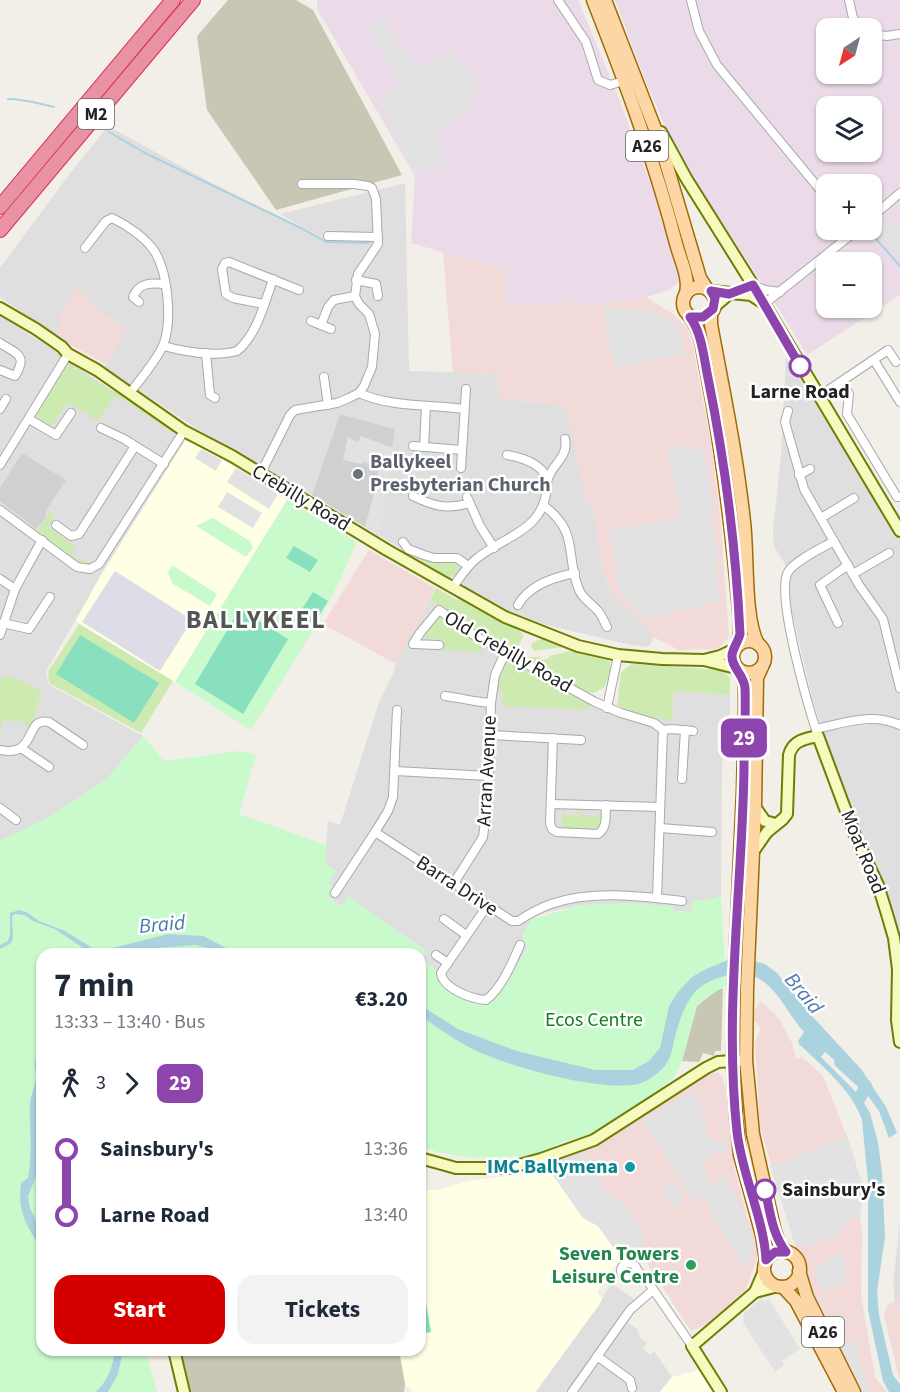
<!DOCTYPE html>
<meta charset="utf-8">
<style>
:root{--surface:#fff;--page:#f2f2f3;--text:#1f2937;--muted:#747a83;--accent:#d40000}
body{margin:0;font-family:"Source Sans 3",sans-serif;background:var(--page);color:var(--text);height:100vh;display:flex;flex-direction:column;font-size:22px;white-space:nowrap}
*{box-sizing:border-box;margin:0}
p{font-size:20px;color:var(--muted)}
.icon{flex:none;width:33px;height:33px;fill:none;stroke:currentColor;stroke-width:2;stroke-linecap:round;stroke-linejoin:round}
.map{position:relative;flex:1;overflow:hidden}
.details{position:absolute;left:36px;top:948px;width:390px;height:408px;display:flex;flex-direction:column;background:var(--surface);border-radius:18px;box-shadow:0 2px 4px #0004}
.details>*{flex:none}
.badge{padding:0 12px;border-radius:9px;font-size:21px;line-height:39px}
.needle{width:39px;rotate:216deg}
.controls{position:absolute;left:816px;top:18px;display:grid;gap:12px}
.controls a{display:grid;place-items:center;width:66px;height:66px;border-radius:12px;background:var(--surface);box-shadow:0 2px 4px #0004;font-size:30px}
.map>.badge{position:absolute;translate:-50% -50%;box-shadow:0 0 0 3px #fff}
.legs{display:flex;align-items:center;gap:9px;height:66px;padding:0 18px;font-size:20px}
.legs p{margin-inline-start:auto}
.overview{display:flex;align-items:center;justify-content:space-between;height:102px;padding:0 18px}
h1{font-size:33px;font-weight:700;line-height:45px}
.primary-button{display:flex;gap:12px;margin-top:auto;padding:12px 18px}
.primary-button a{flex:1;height:69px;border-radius:18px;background:var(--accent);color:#fff;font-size:24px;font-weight:700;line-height:69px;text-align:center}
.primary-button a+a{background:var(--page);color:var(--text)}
ul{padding:0 18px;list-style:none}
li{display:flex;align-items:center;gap:21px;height:66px;font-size:22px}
li i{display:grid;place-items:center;width:9px;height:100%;margin:0 8px;background:currentColor}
li i::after{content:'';width:15px;height:15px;margin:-8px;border:4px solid;border-radius:50%;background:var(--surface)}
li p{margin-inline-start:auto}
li:first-child i{background:linear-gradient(#0000 50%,currentColor 0)}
li:last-child i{background:linear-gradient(currentColor 50%,#0000 0)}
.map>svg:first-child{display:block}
.residential{fill:#e0dfdf}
.commercial{fill:#f2dad9}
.industrial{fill:#ebdbe8;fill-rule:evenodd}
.education{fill:#ffffe5}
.religious{fill:#d0d0d0}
.construction{fill:#c7c7b4}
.grass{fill:#cdebb0}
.park{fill:#c8facc}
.pitch{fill:#88e0be}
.parking{fill:#e2e2e2}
.plaza{fill:#dddde8}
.water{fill:#aad3df;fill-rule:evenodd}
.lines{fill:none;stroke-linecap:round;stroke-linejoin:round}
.stream{stroke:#aad3df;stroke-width:2}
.river{stroke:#aad3df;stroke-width:12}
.street-casing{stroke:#a9a9a9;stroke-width:10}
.secondary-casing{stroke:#707d05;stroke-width:14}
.primary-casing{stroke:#a06b00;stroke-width:15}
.highway-casing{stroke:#dc2a67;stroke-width:16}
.street{stroke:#fff;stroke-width:8}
.secondary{stroke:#f7fabf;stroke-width:10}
.primary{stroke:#fcd6a4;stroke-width:12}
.highway{stroke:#e892a2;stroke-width:14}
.line-1-casing{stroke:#fff;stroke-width:14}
.line-1{stroke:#8e44ad;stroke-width:9}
.stop-1-dot{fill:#fff;stroke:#8e44ad;stroke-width:3}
.worship-dot{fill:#6b7280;stroke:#fff;stroke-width:2}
.culture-dot{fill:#0f9aa8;stroke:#fff;stroke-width:2}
.leisure-dot{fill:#2e9e5b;stroke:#fff;stroke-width:2}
.labels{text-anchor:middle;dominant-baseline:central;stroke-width:5;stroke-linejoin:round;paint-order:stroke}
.shield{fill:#fff;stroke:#646464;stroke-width:1.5}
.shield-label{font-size:18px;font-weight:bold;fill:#222}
.stop-label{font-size:20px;font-weight:bold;fill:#222;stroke:#fff}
.worship-label{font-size:20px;font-weight:bold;fill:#5b616d;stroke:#fff;text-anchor:start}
.street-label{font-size:20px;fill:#222;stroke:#fff}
.park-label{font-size:20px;fill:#0c8416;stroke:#fff}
.culture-label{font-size:20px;font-weight:bold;fill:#0d838f;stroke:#fff;text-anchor:end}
.leisure-label{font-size:20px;font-weight:bold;fill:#27864d;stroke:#fff;text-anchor:end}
.water-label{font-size:21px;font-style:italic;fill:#4a7aab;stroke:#fff}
.district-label{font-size:26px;font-weight:bold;letter-spacing:1.5px;fill:#555;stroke:#fff}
</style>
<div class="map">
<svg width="900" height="1392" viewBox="0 0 900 1392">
<rect width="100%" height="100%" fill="#f2efe9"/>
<!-- residential -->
<g class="residential">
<path d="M108 126 212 183 310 232 280 214 405 183 409 371 499 374 498 398 566 406 586 502 590 501 595 520 604 576 614 595 644 624 653 637 650 645 647 647 631 645 546 625 516 614 481 596 380 536 395 429 340 414 312 495 199 430 104 367 127 328 97 311 77 288 58 321 62 323 55 337 0 297V268L68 176Z"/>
<path d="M0 315 59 354 185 441 101 575 46 671 48 684 143 736 107 779 45 820 0 841Z"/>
<path d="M786 357 900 540V962L897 932 890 904 859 834 828 752 811 694 787 590 786 566 774 546 773 531 781 455Z"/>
<path d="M430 599 458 622 581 692 633 712 672 720 674 691 730 695V727L724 741 722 767 721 896 709 900H693L692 912 581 905 544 913 530 920 528 948 492 1001 485 1005 457 995 438 980 436 977 438 972 422 959 426 951 348 897 342 907 327 896 326 845 328 821 340 825 379 702 394 672 396 661Z"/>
<path d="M900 1223V1301H895L893 1283Z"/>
<path d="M611 1283 634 1299 620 1317 637 1329 641 1339 647 1343 643 1349 650 1355 654 1351 672 1377 660 1392H571L568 1390 566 1392H536L599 1305Z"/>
</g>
<!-- commercial -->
<g class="commercial">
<path d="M443 252 506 270 505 306 573 302 594 304 646 297 673 314 687 328 693 346 711 444 720 514 729 635 728 639 717 649 679 650 653 637 644 624 614 595 604 576 595 520 590 501 585 502 566 406 498 398 499 374 453 373Z"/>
<path d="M77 287 97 311 127 328 106 364 55 337 62 323 58 321Z"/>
<path d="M369 550 435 588 396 664 323 624Z"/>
<path d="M760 1001 774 1013 781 1022 792 1043 796 1059 802 1057 823 1076 848 1139 863 1187 860 1218 862 1230 861 1295 875 1377 887 1392H863L817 1299 795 1245 760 1127 755 1042 761 1028 754 1020 755 1010Z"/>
<path d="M717 1072 722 1076 725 1084 734 1166 747 1216 757 1240 759 1253 746 1289 713 1321 691 1331 640 1252 635 1257 621 1258 598 1226 545 1164 581 1152 702 1077Z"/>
<path d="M895 1301H900V1382L884 1315 887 1306Z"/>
</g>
<!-- industrial -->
<g class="industrial">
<path d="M317 0H578L616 91 654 194 679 282 669 290 646 297 594 304 573 302 505 306V270L411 243 415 176 317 9Z"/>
<path d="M615 0H900V295L807 355 782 314 703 194 666 128 642 72ZM826 28H872V74H826ZM826 106H872V152H826ZM826 184H872V230H826ZM826 262H872V308H826Z"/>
</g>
<!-- education -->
<g class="education">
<path d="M185 441H190L236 468 287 500 175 682 76 621 101 575Z"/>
<path d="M545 1164 583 1218 598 1226 621 1258 597 1292 602 1299 599 1305 535 1392H413L405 1384 399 1350H420V1190H439L468 1181 516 1175 541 1170Z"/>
<path d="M699 1370 712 1392H660L672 1377Z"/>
</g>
<!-- religious -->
<g class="religious">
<path d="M340 414 395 429 380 536 312 495Z"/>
<path d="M22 453 66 480 46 510V517L36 529 0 501V488Z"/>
</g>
<!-- construction -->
<g class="construction">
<path d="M228 0H296L313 10 402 175 276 210 207 110 197 36Z"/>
<path d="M723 988 721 1051H715L714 1056 703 1053 699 1062 682 1061 697 1006 714 992Z"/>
<path d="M180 1350H399L405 1384 404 1392H187Z"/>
</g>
<!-- grass -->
<g class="grass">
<path d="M68 363 110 390 122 394 157 418 175 434 117 396 114 397 98 421 68 402 51 426 37 420 38 413Z"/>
<path d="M48 511 55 516 48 527 75 547 71 554 80 560 94 563 90 565 81 564 37 531 47 517Z"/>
<path d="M415 557 434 563 455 562 458 566 457 573 449 578Z"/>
<path d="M436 588 457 600 459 597 517 628 524 636 519 645 527 657H540L541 660 549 658V656L575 650 604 656 610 662 611 668 605 687 594 693 582 692C530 663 476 637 430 599Z"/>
<path d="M438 617 480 644 483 652 442 650 443 641 441 639 423 638 421 637 435 619Z"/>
<path d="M79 624 173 681 141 733 49 683 48 672Z"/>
<path d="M541 639 564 647 535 651 531 647 532 643Z"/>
<path d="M511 662 588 703 591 710 502 706 503 692 496 689C498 679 499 664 511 662Z"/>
<path d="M632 664 723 670 730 678V695L674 691 672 721 633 712 617 705 621 672Z"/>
<path d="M8 675 41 691 34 719 30 727 24 726 23 721H2L0 737V679Z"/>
<path d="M565 810V815L579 816 580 810H583V815L598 817V812H601L602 827 595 831 563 828 562 815Z"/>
</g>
<!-- park -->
<g class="park">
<path d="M287 500 356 542C331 609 289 669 251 730L175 682Z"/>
<path d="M213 518 250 541 253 548 246 557 196 526Z"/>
<path d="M172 565 217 594 210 606 173 584 168 573Z"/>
<path d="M143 736 164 761 239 751 256 755 239 814 326 845V864L336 871 329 883 333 888 327 897 342 907 348 897 426 951 422 959 438 972 436 977 438 980 457 995 484 1005 492 1001 528 949 522 936 530 920 581 905 623 903 672 906 674 911 691 912 693 900H709L721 896 726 985 697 1004 682 1061 675 1076 634 1114 583 1137 561 1142 539 1155 491 1158 466 1157 437 1152 420 1146V954H42V1350H145L157 1392H0V841L45 819 107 779Z"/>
</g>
<!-- pitch -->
<g class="pitch">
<path d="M294 546 318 560 310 572 286 558Z"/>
<path d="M313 592 328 601 313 625 298 615Z"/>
<path d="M240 609 288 639 243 714 195 684Z"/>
<path d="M80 635 159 683 134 723 56 674Z"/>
<path d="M420 1285H423L431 1332 420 1334Z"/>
</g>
<!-- parking -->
<g class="parking">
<path d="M381 18 420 68 452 50 480 88 474 93 468 110 435 131 446 160 415 176 379 100 401 84 368 28Z"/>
<path d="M888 216 900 228V260L873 229Z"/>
<path d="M618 308 644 309 664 316 680 327 685 354 614 368 603 310Z"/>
<path d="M361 436 393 448 380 536 365 527 376 486 379 466 363 462 362 464 343 460 348 437 358 442Z"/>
<path d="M667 445 703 450 713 501 712 523 719 562 715 564 720 597 719 602 663 614 648 622 622 593 615 580 617 572 609 531 681 516Z"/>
<path d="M201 449 222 460 216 471 195 458Z"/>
<path d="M236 468 278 494 269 509 227 482Z"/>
<path d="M227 492 262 513 253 528 218 507Z"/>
<path d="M691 1092 700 1103 709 1140 725 1142 727 1153H714L700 1165 713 1185 727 1177 742 1210 755 1245 753 1257 742 1265 713 1217 705 1200 691 1198 642 1120Z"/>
<path d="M847 1137 863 1187 860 1218 850 1220 840 1235 801 1248 799 1244 795 1245 770 1166Z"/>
<path d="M581 1152 611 1197 623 1203 644 1234 640 1252 635 1257 621 1258 598 1226 583 1218 545 1164Z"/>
<path d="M673 1181 685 1200 673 1208 662 1190Z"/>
<path d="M842 1253 846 1283 821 1292 816 1276V1266Z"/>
<path d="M761 1298 764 1301 769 1299 800 1349 782 1361 784 1365 775 1372 743 1323 744 1314Z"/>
<path d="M857 1338 863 1374 872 1392H863L840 1347Z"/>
</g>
<!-- plaza -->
<path class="plaza" d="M115 571 192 620 160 671 82 622Z"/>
<!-- water -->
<g class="water">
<path d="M19 910 26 912 39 921 65 931 94 949 105 950 168 934 203 936 238 954H220L207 948 196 945 145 949 115 954H92L55 929 33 921 25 915 15 914 12 916 13 938 10 944 0 949V945L8 941 10 935V913Z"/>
<path d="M730 959H744L765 964 777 973 812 1016 861 1069 886 1107 897 1133 889 1138 879 1111 868 1096 864 1103 870 1113 878 1142 882 1173 885 1237 877 1291 879 1315 893 1375 900 1384V1392H889L883 1381 868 1310V1182L862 1120C853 1091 820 1064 799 1044L798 1041 804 1032C789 1016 780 992 761 980 742 967 708 977 694 993 686 1003 680 1018 677 1030 672 1045 673 1060 660 1071 653 1078 642 1084 632 1085 593 1090 500 1065 465 1045 450 1037 435 1026 420 1015V1005L458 1029 517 1051 595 1070H633L649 1061 660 1048 669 1006 678 992 692 977 704 970ZM825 1052 847 1071 852 1072 860 1078V1088L857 1093 821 1057Z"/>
<path d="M40 1053H42V1095L37 1122 42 1158 38 1172 28 1196 30 1208 42 1233V1250C27 1226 17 1212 21 1183L28 1178C33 1152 29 1128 30 1102 31 1094 35 1087 36 1079 37 1069 31 1061 40 1053Z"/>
<path d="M115 1350H123L118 1374 108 1392H96C108 1380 113 1367 115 1350Z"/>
</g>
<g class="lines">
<!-- stream -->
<g class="stream">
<path d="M8 99C25 99 37 103 54 107"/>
<path d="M109 132 145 153 301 228 326 242 369 243"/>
<path d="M870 232 900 266"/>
</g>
<!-- river -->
<path class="river" d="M840 1062 866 1086 862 1093"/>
<!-- street casing -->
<g class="street-casing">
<g id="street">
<path d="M558 0 586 42 598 80 610 85 627 80"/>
<path d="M691 0 699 31 717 65 826 197"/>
<path d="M849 0 853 18 862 28"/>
<path d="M872 34 887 36 900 34"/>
<path d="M872 217 900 193"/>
<path d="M328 236 378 237"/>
<path d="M85 248 106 221 112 218C127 225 146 238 155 252 168 274 172 319 164 343 160 356 139 381 130 393"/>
<path d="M356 280 376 284 378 296"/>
<path d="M753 285 765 290 780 292"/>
<path d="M139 302 133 297C139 282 151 283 165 284"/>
<path d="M263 304 233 298 226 294 222 269 225 263 229 262 299 290"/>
<path d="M764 304 857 230"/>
<path d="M311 321 331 329"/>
<path d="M321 325 328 307 334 300 355 296"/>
<path d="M0 343C17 354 28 355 15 376L0 370"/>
<path d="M164 346C185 352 215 357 237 351 257 335 265 302 273 279"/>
<path d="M206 353 210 395 215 398"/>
<path d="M874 360 900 402"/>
<path d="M324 377 328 405"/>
<path d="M841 382 849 394 847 414 897 497H900"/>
<path d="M359 393C393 408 429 404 464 409"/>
<path d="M818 397 888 350 896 362"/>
<path d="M0 409 6 399"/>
<path d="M788 411 785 422 804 489 859 585 883 619 900 688"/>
<path d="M29 419 56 435 71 413"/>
<path d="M101 428 124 439 164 464"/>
<path d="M413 446 462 450"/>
<path d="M424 447 426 406"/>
<path d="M0 465 68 354"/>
<path d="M461 468 466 389"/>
<path d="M261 473 290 415 295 410 337 403 349 398 359 393 364 386 372 367 375 334 369 314 359 304 355 296 358 274 378 244 376 199 372 188 368 186 354 184H302"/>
<path d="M799 475 810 469"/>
<path d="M548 479C552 464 569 457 565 439"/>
<path d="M413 496C433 506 447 510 469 503"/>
<path d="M467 497 480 526 494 548"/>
<path d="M544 506C580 532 565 557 579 590 583 599 592 604 598 611 602 615 604 622 607 627"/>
<path d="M0 510 77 567 90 569 99 564 184 431"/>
<path d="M821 518 854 498"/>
<path d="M56 525 71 536 79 534 135 446"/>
<path d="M403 542 408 549 424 555 434 558H457L468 566"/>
<path d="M853 574 889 553"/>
<path d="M0 579 15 589"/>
<path d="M452 588C460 578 466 567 476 559 505 535 544 532 547 486 549 466 524 458 507 455"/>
<path d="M518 605C529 585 554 577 575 573"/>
<path d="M3 623 29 629 50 597"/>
<path d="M838 623 820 585 848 565"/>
<path d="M0 635 15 589 42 540"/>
<path d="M439 645 413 644 420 633 439 610 472 634 595 702 621 713 654 723 663 730"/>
<path d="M445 696C461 698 475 702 491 703"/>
<path d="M607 708 618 655"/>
<path d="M816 729C844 723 872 712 900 725"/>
<path d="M663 730 672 729 693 731"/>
<path d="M490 735 581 740"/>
<path d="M818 736C809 709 775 594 788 572 794 561 822 548 834 541"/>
<path d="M553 738 550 823 552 829 557 832 598 834C608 827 605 816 606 805"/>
<path d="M21 748 49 767"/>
<path d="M0 750C38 758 24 716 49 722L83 745"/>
<path d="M395 771 489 776"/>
<path d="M682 779 685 730"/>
<path d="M551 804 660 807"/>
<path d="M0 808 16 820"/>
<path d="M660 828 712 832"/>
<path d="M375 832 388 811 393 797 397 710"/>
<path d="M454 883 483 837 488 798 491 703 495 675 505 653"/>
<path d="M335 893 375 832 512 921H518C529 914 539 908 551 904 592 890 640 896 682 901"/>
<path d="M657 898 663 730"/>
<path d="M487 906 441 973C443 989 472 999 486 1000 502 988 512 963 520 945"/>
<path d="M444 919 466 935"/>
<path d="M436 955 448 963"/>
<circle cx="629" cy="1271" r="8"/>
<path d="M636 1269 646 1279 692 1346"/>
<path d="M597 1356 630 1380 632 1388"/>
<path d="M572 1392 630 1310 653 1290"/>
</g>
</g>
<!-- secondary casing -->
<g class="secondary-casing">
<g id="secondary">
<path d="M661 132 686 178 753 285 900 531"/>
<path d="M711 291 751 295 762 302"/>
<path d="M0 308 36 329 62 347 68 354 97 370 184 431 232 456 387 550 505 617 578 646 618 655 662 659 704 660 736 668"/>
<path d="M713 308 729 294"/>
<path d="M704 660 720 656 735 649"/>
<path d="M755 807 765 821 775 824"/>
<path d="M753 852 767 832 783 819 787 814 789 755C793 740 805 739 818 736L856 838 878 885 887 914 894 938 898 969 897 1020 900 1042"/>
<path d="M420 1158 456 1168H508L541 1159 594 1140 706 1068 718 1062 746 1060"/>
<path d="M755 1292 778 1286"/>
<path d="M174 1350 184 1392"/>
<path d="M721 1392 692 1346 755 1292 764 1271"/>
</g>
</g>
<!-- primary casing -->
<g class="primary-casing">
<g id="primary">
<path d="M593 0C625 81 655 162 677 247 681 261 691 282 685 296"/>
<path d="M605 0 659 139 700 278 707 289"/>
<circle cx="699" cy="303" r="16"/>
<path d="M711 312V324C723 390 737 455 744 522 748 554 744 619 758 644"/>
<path d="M690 317C702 332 703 355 707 373 723 455 733 539 740 622V634L737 646"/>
<circle cx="749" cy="657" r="16"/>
<path d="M762 667 757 678 755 807 747 988 746 1060 753 1134 774 1228 779 1243 786 1252"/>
<path d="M740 671 745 685V709L743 791 734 986 733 1066 736 1117 740 1155 762 1235 766 1260"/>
<circle cx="782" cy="1269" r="18"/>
<path d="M799 1271 807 1297 854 1392"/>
<path d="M783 1287 796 1301 844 1392"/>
</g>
</g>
<!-- highway casing -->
<g class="highway-casing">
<g id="highway">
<path d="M0 207 173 0"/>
<path d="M0 230 193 0"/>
</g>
</g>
<!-- street -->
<use href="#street" class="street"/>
<!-- secondary -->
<use href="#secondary" class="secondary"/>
<!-- primary -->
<use href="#primary" class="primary"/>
<!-- highway -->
<use href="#highway" class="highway"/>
</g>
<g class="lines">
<!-- line-1 casing -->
<g class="line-1-casing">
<path id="line-1" d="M765 1190C770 1211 772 1234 786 1252H775L766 1260C764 1219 742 1175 737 1132 724 1012 742 890 744 770 744 743 746 715 745 688 744 675 731 667 732 655 733 648 738 642 740 634 736 549 725 462 708 378 704 359 702 333 690 317H703L713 309 715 298 711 291 729 294 753 285 800 366"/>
</g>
<!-- line-1 -->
<use href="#line-1" class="line-1"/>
</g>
<!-- markers -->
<g class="stop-1-dot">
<circle cx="800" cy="366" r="10"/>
<circle cx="765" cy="1190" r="10"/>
</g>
<circle class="worship-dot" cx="358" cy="474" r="6"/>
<circle class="culture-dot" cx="630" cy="1167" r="6"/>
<circle class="leisure-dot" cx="691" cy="1265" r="6"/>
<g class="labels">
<!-- shield labels -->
<g class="shield">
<rect x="78" y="99" width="36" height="30" rx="4.5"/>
<rect x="626" y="131" width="42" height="30" rx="4.5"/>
<rect x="802" y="1317" width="42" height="30" rx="4.5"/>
</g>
<g class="shield-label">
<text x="96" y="114">M2</text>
<text x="647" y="146">A26</text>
<text x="823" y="1332">A26</text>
</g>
<!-- stop labels -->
<g class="stop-label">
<text x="800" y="392">Larne Road</text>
<text x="782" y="1190" text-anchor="start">Sainsbury's</text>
</g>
<!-- worship labels -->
<g class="worship-label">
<text x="370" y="462">Ballykeel<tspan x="370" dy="23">Presbyterian Church</tspan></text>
</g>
<!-- street labels -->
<g class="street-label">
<text transform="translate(301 498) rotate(31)">Crebilly Road</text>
<text transform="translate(508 652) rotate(30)">Old Crebilly Road</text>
<text transform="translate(487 771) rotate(-87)">Arran Avenue</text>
<text transform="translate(863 852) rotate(68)">Moat Road</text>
<text transform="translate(457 886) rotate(33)">Barra Drive</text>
</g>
<!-- park labels -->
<g class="park-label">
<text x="594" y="1020">Ecos Centre</text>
</g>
<!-- culture labels -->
<g class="culture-label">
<text x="618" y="1167">IMC Ballymena</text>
</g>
<!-- leisure labels -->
<g class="leisure-label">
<text x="679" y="1254">Seven Towers<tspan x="679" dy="23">Leisure Centre</tspan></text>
</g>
<!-- water labels -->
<g class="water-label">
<text transform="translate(162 924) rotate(-5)">Braid</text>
<text transform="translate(804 993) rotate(50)">Braid</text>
</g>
<!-- district labels -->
<g class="district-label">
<text x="256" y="619">BALLYKEEL</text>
</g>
</g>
</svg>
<div class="controls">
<a><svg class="needle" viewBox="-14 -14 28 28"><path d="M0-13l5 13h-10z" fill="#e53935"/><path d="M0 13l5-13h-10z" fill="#747a83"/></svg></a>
<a><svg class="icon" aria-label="layers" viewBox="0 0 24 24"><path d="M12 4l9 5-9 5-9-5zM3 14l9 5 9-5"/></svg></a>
<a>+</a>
<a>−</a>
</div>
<b class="badge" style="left:744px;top:738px;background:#8e44ad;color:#fff">29</b>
<section class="details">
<div class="overview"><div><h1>7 min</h1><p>13:33 – 13:40 · Bus</p></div><b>€3.20</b></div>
<div class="legs"><svg class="icon" aria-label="walk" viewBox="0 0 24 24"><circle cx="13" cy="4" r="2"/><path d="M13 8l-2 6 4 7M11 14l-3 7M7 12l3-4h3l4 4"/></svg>3<svg class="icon" aria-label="forward" viewBox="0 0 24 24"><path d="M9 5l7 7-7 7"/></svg><b class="badge" style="background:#8e44ad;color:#fff">29</b></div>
<ul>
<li><i style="color:#8e44ad"></i><b>Sainsbury's</b><p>13:36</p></li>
<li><i style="color:#8e44ad"></i><b>Larne Road</b><p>13:40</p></li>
</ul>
<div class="primary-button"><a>Start</a><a>Tickets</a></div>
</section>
</div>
